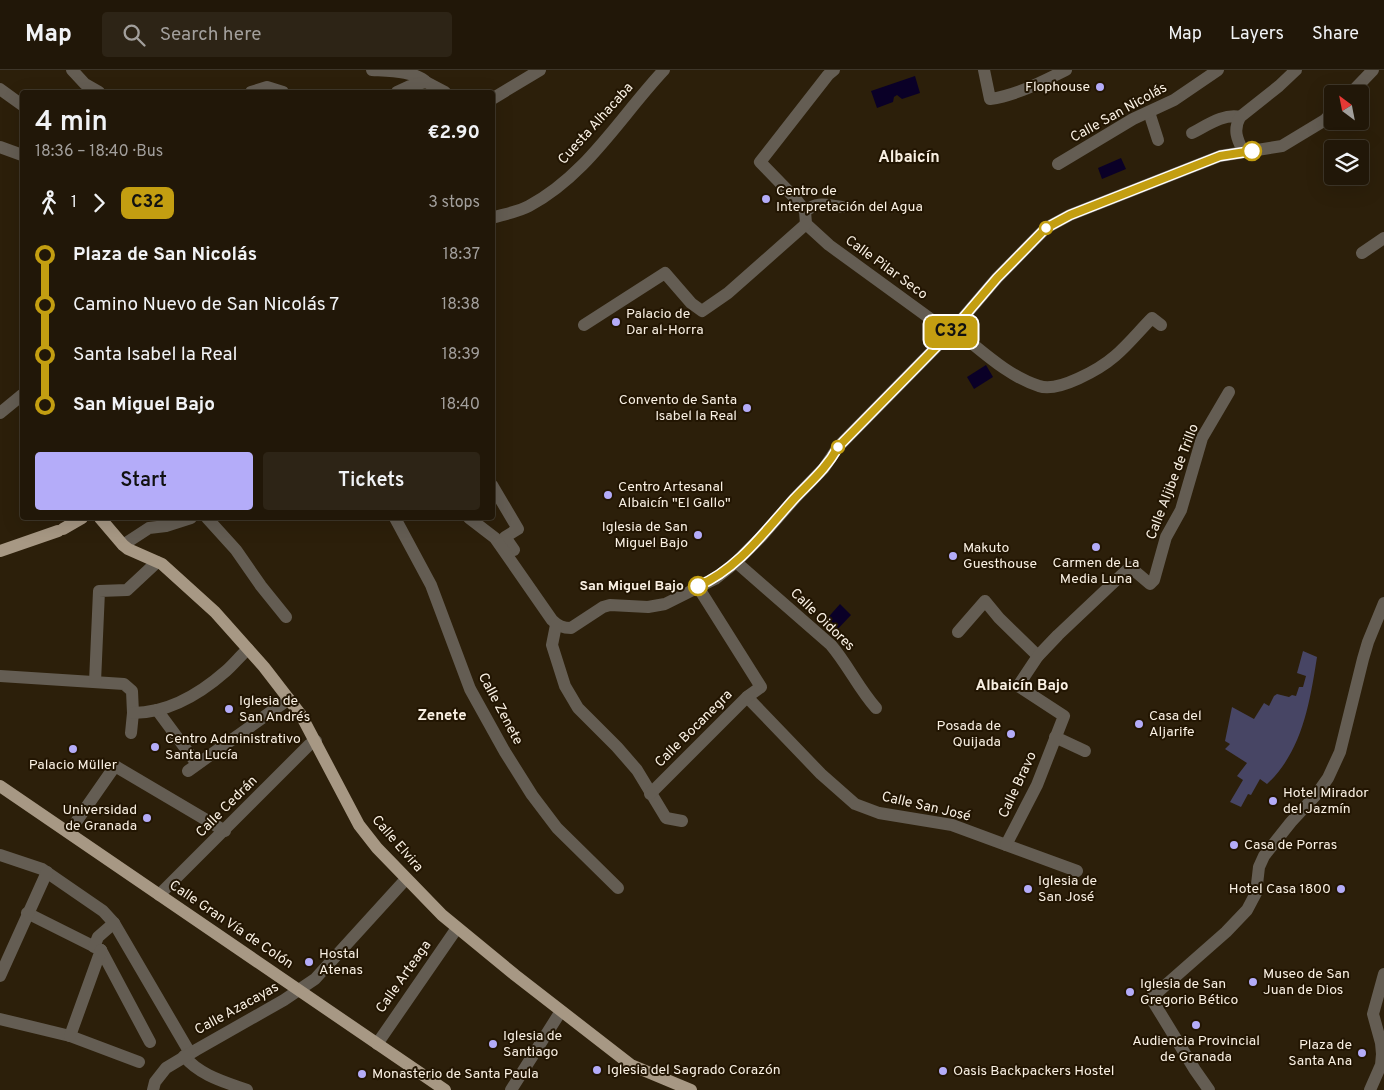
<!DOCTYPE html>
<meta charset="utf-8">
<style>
:root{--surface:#211708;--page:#2d2416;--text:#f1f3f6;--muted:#a29f9c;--line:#3e3629;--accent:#b4acf9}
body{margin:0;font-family:Overpass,sans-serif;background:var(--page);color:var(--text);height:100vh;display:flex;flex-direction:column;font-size:19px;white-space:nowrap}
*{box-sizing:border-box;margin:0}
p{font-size:16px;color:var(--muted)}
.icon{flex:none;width:28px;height:28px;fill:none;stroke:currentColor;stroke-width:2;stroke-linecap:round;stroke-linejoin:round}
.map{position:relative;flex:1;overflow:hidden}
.details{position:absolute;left:20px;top:20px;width:475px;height:430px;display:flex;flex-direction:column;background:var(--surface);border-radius:5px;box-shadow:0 5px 20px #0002,0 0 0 1px var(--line)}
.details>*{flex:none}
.badge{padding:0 10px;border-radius:8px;font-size:18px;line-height:32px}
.needle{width:32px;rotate:328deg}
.tools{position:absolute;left:1324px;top:15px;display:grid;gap:10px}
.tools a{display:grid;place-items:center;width:45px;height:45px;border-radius:5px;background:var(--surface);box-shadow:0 5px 20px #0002,0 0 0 1px var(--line);font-size:25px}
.map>.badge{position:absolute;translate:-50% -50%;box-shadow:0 0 0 2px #fff}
.legs{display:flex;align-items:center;gap:8px;height:55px;padding:0 15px;font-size:16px}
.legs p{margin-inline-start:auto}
.headline{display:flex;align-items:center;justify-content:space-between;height:85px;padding:0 15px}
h1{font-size:28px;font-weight:600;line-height:38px}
.action{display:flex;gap:10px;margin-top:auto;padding:10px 15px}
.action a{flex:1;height:58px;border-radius:5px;background:var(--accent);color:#111;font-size:20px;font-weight:600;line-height:58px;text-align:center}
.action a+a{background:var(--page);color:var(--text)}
ul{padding:0 15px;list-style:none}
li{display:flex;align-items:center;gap:18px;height:50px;font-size:19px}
li i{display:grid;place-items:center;width:8px;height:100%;margin:0 6px;background:currentColor}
li i::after{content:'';width:12px;height:12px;margin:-6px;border:4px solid;border-radius:50%;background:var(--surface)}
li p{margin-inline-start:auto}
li:first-child i{background:linear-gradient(#0000 50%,currentColor 0)}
li:last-child i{background:linear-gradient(currentColor 50%,#0000 0)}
header{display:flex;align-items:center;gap:30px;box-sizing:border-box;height:70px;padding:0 25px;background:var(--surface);border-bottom:1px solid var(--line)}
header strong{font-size:24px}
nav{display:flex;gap:28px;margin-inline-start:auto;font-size:18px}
.search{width:350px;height:45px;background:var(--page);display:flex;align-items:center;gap:12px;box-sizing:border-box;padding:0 18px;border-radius:5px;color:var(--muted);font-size:19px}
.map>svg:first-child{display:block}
.green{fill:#474564}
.water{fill:#0a0027}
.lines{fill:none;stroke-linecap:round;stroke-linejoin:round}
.minor{stroke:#645d53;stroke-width:12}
.major{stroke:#a79884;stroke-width:12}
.line-1-casing{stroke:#fff;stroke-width:11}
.line-1{stroke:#c39e11;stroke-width:8}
.poi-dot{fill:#b4acf9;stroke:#221502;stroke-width:2}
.stop-1-dot{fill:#fff;stroke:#c39e11;stroke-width:2.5}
.labels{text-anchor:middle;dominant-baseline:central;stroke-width:4;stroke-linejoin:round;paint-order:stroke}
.poi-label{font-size:14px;fill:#f9f0e3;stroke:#221502;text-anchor:start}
.street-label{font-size:14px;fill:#f9f0e3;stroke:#221502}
.stop-label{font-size:14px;font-weight:bold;fill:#f9f0e3;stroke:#221502;text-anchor:end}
.neighbourhood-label{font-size:15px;font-weight:bold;fill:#f9f0e3;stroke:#221502}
.quarter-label{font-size:16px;font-weight:bold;fill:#f9f0e3;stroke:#221502}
</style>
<header>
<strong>Map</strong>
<div class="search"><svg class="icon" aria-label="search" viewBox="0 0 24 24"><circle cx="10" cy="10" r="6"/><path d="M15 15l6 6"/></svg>Search here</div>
<nav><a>Map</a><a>Layers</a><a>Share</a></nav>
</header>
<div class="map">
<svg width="1384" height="1020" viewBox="0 0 1384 1020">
<rect width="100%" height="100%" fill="#2c1f0a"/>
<!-- green -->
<path class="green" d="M1303 581 1317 587C1310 632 1302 682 1267 714L1260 709 1251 725 1248 724 1241 737 1230 732 1243 710 1237 706 1247 693 1225 679 1230 674 1225 671 1232 637 1254 649 1264 633 1269 636 1274 626 1277 624 1289 627 1292 625 1296 626 1299 617H1303L1306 606 1297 603Z"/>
<!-- water -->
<g class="water">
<path d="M915 6 920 23 902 29 897 25 894 27 893 32 877 38 871 21Z"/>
<path d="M1121 88 1126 99 1102 109 1098 98Z"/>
<path d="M986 295 993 307 974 319 967 307Z"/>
<path d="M840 534 851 545 835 562 824 552Z"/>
</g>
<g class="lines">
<!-- minor -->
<g class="minor">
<path d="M72 0 85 14 99 22"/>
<path d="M372 0C386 1 416 1 426 12"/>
<path d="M984 0 990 29C1017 25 1042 12 1066 0"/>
<path d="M0 19 22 35"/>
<path d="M251 22 267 17 283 22"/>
<path d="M397 22 410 16 426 12 445 22"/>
<path d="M1350 24 1373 0"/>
<path d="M492 29 540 0"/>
<path d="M1149 42 1158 70"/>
<path d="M1192 63C1206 56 1224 43 1240 47"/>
<path d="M0 77 22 85"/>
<path d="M1243 81C1237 69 1233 60 1240 47L1279 16 1296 0"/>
<path d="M1058 94 1133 49 1174 30 1218 0"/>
<path d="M805 141C819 131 825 135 842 137"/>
<path d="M492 148C504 144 518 142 529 136 587 105 620 47 664 0"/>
<path d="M806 154 805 141 795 128 760 92 828 5 834 0"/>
<path d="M806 154 829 175 950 263"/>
<path d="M1362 183 1384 168"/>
<path d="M584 255 665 203 691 233 702 241 728 223 806 154"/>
<path d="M954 259C980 279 1007 306 1039 316 1058 323 1100 299 1115 286 1128 275 1140 260 1152 248L1161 255"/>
<path d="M0 343 22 325"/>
<path d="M492 415 518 459 505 467 514 480"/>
<path d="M207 448 236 480 261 516 286 547"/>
<path d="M395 448 431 515 470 619 505 682 532 725 557 758 618 818"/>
<path d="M469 448 495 468 552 550C558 556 563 558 571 558L603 537 610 535 648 537 665 534 715 509 736 492 761 467 796 427 824 398 838 377 950 263 997 208 1046 158 1070 145 1220 86 1282 76 1325 50 1332 42"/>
<path d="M123 475 149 458 166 456 191 448"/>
<path d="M736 492 831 575C848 595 859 619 876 638"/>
<path d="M556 555 552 575 565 616 578 638 617 677 637 700 666 748 682 751"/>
<path d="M958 562 985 531 999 548 1038 586"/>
<path d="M0 606 124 614 132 621 133 643 131 663"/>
<path d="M95 612 99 521 127 520 157 492"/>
<path d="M747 627 821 704 855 734 879 743 952 755 1077 801"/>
<path d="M157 640 197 694"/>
<path d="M133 643C168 643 201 623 226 601 234 594 240 586 248 579"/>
<path d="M1055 667 1085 681"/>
<path d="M188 701 289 629"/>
<path d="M650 724 747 627 761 617 698 517"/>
<path d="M69 762 115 696 225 761"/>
<path d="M1006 775 1037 715 1064 646 1018 616 1038 586 1058 565 1130 497 1150 514 1154 510 1166 467 1181 440 1202 368 1229 322"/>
<path d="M0 785 42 799 103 841 114 853 190 983"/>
<path d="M159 825 309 675 316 671"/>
<path d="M27 843 101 880"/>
<path d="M94 877 98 867 114 853"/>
<path d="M101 880 150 972"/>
<path d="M0 906 47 802"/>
<path d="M0 949 70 966 139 992"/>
<path d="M70 966 101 880"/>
<path d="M377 974 457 858"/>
<path d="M184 986C199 1005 225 1012 247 1020"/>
<path d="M153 1020 155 1012 166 998 196 980 284 930 315 909 406 809"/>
<path d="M511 1020 561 941"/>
<path d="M1209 1020 1195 1000 1151 928 1226 862 1247 840 1256 823 1259 797 1264 786 1291 752 1316 725 1328 708 1340 682 1363 589 1368 572 1384 533"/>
<path d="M1370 1020 1381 995 1382 984 1381 973 1373 944 1384 904"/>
</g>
<!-- major -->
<g class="major">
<path d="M100 448 123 475 128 479 162 494 215 542 264 597 301 645 359 755 377 778 442 845 515 905 631 995 691 1020"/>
<path d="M63 459 82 448"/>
<path d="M0 481 58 461"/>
<path d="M0 716 445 1020"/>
</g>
</g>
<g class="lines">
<!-- line-1 casing -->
<g class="line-1-casing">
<path id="line-1" d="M698 516C738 499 765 461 794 429 810 412 827 398 838 377L950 263 997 208 1046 158 1070 145 1220 86 1252 81"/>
</g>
<!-- line-1 -->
<use href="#line-1" class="line-1"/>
</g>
<!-- markers -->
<g class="poi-dot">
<circle cx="1100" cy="17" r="5"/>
<circle cx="766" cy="129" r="5"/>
<circle cx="616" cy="252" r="5"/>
<circle cx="747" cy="338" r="5"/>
<circle cx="608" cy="425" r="5"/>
<circle cx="698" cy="465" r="5"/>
<circle cx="1096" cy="477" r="5"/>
<circle cx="953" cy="486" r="5"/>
<circle cx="229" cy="639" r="5"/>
<circle cx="1139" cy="654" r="5"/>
<circle cx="1011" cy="664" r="5"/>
<circle cx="155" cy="677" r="5"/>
<circle cx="73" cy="679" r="5"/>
<circle cx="1273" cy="731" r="5"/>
<circle cx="147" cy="748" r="5"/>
<circle cx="1234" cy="775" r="5"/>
<circle cx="1028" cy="819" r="5"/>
<circle cx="1341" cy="819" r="5"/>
<circle cx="309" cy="892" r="5"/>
<circle cx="1253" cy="912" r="5"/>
<circle cx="1130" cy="922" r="5"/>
<circle cx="1196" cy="955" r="5"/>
<circle cx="493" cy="974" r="5"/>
<circle cx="1362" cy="983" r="5"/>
<circle cx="597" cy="1000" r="5"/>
<circle cx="943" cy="1001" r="5"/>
<circle cx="362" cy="1004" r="5"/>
</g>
<g class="stop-1-dot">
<circle cx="1252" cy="81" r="9"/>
<circle cx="1046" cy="158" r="6"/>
<circle cx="838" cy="377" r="6"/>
<circle cx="698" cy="516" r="9"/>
</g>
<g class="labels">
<!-- poi labels -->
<g class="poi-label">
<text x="1090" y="17" text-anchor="end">Flophouse</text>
<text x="776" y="121">Centro de<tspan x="776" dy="16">Interpretación del Agua</tspan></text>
<text x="626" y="244">Palacio de<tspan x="626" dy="16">Dar al-Horra</tspan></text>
<text x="737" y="330" text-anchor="end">Convento de Santa<tspan x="737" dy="16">Isabel la Real</tspan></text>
<text x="618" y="417">Centro Artesanal<tspan x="618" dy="16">Albaicín "El Gallo"</tspan></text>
<text x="688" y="457" text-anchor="end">Iglesia de San<tspan x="688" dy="16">Miguel Bajo</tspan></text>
<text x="963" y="478">Makuto<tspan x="963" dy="16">Guesthouse</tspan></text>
<text x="1096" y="493" text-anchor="middle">Carmen de La<tspan x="1096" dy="16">Media Luna</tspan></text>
<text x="239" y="631">Iglesia de<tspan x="239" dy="16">San Andrés</tspan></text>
<text x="1149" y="646">Casa del<tspan x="1149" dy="16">Aljarife</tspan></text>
<text x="1001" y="656" text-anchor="end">Posada de<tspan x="1001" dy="16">Quijada</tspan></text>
<text x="165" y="669">Centro Administrativo<tspan x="165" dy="16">Santa Lucía</tspan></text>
<text x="73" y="695" text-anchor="middle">Palacio Müller</text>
<text x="1283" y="723">Hotel Mirador<tspan x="1283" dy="16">del Jazmín</tspan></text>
<text x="137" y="740" text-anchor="end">Universidad<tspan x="137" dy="16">de Granada</tspan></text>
<text x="1244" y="775">Casa de Porras</text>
<text x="1038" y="811">Iglesia de<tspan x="1038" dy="16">San José</tspan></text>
<text x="1331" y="819" text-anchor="end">Hotel Casa 1800</text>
<text x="319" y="884">Hostal<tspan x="319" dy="16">Atenas</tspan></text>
<text x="1263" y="904">Museo de San<tspan x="1263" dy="16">Juan de Dios</tspan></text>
<text x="1140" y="914">Iglesia de San<tspan x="1140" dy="16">Gregorio Bético</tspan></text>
<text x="503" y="966">Iglesia de<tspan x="503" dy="16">Santiago</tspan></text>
<text x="1196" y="971" text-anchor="middle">Audiencia Provincial<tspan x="1196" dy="16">de Granada</tspan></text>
<text x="1352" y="975" text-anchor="end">Plaza de<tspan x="1352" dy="16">Santa Ana</tspan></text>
<text x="607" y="1000">Iglesia del Sagrado Corazón</text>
<text x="953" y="1001">Oasis Backpackers Hostel</text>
<text x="372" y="1004">Monasterio de Santa Paula</text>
</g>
<!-- street labels -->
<g class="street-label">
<text transform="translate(1119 43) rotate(-29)">Calle San Nicolás</text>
<text transform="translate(596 54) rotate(-48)">Cuesta Alhacaba</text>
<text transform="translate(886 198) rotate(36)">Calle Pilar Seco</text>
<text transform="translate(1173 412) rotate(-69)">Calle Aljibe de Trillo</text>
<text transform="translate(822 550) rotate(44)">Calle Oidores</text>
<text transform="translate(500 639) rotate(62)">Calle Zenete</text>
<text transform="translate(694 659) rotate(-45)">Calle Bocanegra</text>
<text transform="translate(1018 715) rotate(-65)">Calle Bravo</text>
<text transform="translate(227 737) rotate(-45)">Calle Cedrán</text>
<text transform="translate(926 737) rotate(13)">Calle San José</text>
<text transform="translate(397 774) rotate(49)">Calle Elvira</text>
<text transform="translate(231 855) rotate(34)">Calle Gran Vía de Colón</text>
<text transform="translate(404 907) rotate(-55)">Calle Arteaga</text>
<text transform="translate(237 939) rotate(-29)">Calle Azacayas</text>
</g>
<!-- stop labels -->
<g class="stop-label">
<text x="684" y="516">San Miguel Bajo</text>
</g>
<!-- neighbourhood labels -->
<g class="neighbourhood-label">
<text x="1022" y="616">Albaicín Bajo</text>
<text x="442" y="646">Zenete</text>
</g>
<!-- quarter labels -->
<g class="quarter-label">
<text x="909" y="88">Albaicín</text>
</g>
</g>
</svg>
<div class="tools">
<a><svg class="needle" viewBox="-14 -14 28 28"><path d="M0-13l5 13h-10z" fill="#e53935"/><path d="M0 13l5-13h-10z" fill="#a29f9c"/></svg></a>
<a><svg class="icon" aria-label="layers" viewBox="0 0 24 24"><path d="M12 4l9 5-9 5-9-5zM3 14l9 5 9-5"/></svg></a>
</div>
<b class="badge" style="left:951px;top:262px;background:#c39e11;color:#111">C32</b>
<section class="details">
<div class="headline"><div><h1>4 min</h1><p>18:36 – 18:40 · Bus</p></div><b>€2.90</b></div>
<div class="legs"><svg class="icon" aria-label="walk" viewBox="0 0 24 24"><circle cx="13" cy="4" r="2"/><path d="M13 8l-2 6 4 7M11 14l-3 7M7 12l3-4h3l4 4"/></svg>1<svg class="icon" aria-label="forward" viewBox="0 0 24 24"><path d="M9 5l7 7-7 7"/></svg><b class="badge" style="background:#c39e11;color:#111">C32</b><p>3 stops</p></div>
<ul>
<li><i style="color:#c39e11"></i><b>Plaza de San Nicolás</b><p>18:37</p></li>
<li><i style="color:#c39e11"></i><span>Camino Nuevo de San Nicolás 7</span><p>18:38</p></li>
<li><i style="color:#c39e11"></i><span>Santa Isabel la Real</span><p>18:39</p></li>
<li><i style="color:#c39e11"></i><b>San Miguel Bajo</b><p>18:40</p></li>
</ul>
<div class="action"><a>Start</a><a>Tickets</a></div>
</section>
</div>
